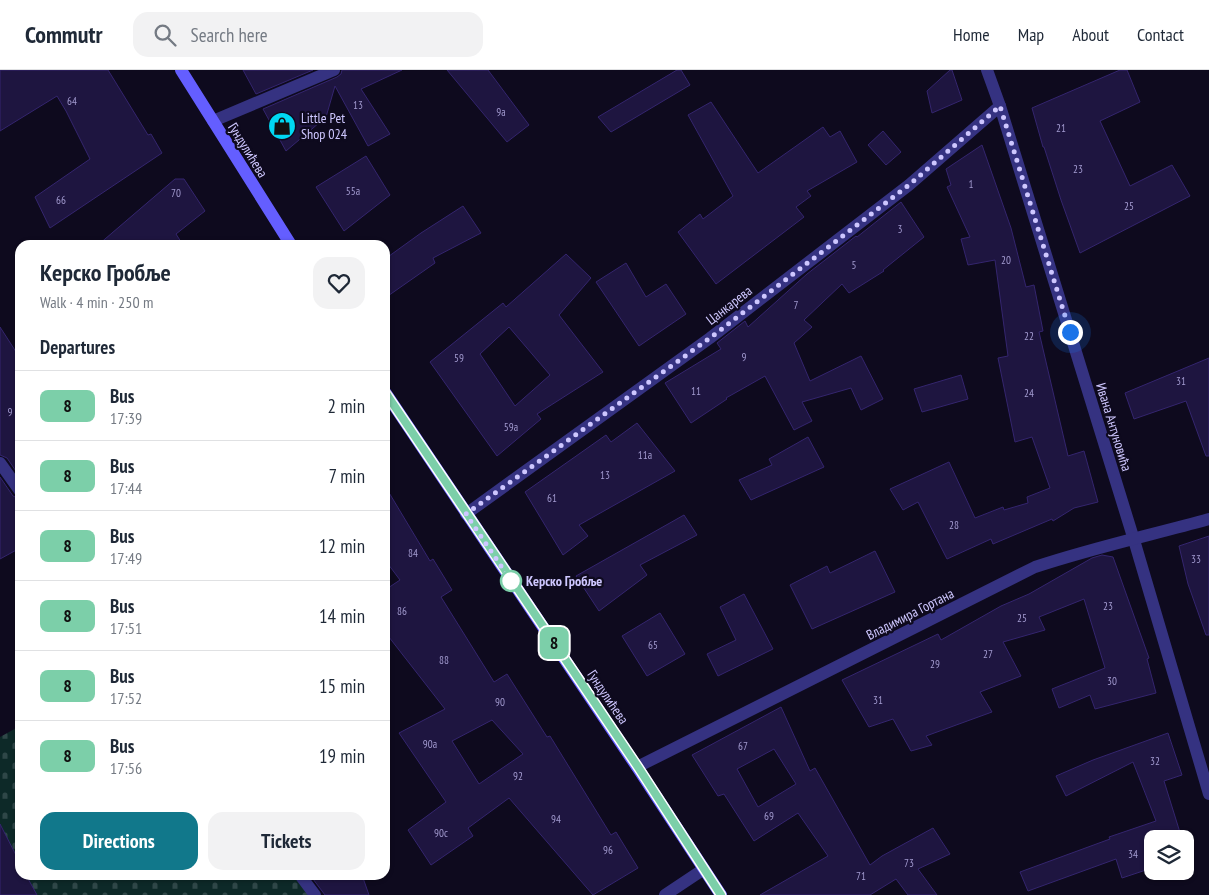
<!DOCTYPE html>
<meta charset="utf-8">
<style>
:root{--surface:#fff;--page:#f2f2f3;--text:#1f2937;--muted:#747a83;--line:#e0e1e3;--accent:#11788b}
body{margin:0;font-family:"PT Sans Narrow",sans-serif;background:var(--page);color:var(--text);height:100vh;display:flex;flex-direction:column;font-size:19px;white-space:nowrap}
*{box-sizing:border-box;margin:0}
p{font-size:16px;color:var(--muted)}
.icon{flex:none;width:28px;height:28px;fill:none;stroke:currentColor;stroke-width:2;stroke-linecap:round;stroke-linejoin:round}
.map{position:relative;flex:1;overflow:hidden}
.drawer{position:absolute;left:15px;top:170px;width:375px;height:640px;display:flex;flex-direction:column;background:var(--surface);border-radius:15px;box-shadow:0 1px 4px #0004}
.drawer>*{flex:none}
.badge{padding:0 10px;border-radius:8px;font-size:18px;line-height:32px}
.tools{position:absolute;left:1144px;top:760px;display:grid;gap:10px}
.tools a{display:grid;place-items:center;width:50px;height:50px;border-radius:10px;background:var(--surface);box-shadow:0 1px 4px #0004;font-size:25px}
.you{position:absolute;width:25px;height:25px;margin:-12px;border:4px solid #fff;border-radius:50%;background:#1a73e8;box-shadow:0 0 0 8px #1a73e833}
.map>.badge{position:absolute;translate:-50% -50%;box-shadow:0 0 0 2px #fff}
h2{padding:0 25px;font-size:19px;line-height:45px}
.round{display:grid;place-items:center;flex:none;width:52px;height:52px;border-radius:15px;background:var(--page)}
.head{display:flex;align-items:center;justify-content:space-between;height:85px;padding:0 25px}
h1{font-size:24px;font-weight:800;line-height:38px}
.cta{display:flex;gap:10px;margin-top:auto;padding:10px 25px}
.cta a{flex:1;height:58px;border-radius:15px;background:var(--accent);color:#fff;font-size:20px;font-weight:800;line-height:58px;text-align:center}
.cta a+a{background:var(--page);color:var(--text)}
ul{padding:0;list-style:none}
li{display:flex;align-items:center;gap:15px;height:70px;padding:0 25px;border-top:1px solid var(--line)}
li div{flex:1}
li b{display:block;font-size:19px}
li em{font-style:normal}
li .badge{min-width:55px;font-weight:700;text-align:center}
header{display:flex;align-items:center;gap:30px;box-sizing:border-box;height:70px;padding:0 25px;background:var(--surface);border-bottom:1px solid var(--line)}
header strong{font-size:24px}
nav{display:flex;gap:28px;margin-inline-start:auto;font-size:18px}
.search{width:350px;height:45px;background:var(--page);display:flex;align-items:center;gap:12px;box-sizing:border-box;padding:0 18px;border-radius:15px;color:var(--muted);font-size:19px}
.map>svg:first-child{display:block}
.cemetery{fill:url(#cemetery-stones)}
.building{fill:#1e1540;stroke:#34256e;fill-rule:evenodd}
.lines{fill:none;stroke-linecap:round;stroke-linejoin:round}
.street{stroke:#353281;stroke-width:12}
.secondary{stroke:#645eff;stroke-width:12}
.line-casing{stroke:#fff;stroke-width:11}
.line{stroke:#7ccfa9;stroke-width:8}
.walk{stroke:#cec7ff;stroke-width:5;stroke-dasharray:0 9}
.stop-dot{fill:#fff;stroke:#7ccfa9;stroke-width:2.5}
.labels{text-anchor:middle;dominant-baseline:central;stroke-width:4.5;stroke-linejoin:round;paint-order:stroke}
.number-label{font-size:11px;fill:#a29acf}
.poi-label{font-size:14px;fill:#cec7ff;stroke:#0e0a1e;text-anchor:start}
.street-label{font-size:14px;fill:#cec7ff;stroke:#0e0a1e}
.stop-label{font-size:14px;font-weight:bold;fill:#cec7ff;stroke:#0e0a1e;text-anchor:start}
</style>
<header>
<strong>Commutr</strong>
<div class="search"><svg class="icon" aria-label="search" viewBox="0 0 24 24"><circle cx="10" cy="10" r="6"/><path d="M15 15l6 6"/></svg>Search here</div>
<nav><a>Home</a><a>Map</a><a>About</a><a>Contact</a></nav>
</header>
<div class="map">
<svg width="1209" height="825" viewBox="0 0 1209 825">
<defs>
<pattern id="cemetery-stones" width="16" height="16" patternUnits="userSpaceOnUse" patternTransform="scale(1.25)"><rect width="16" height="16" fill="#0d2928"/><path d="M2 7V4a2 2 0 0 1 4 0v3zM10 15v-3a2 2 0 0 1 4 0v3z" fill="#2f4748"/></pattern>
</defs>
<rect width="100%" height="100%" fill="#0e0a1e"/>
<!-- cemetery -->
<path class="cemetery" d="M20 656V805H301L316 825H0V667Z"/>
<!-- building -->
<g class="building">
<path d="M0 0H108L148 65 151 64 162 83 50 158 35 127 90 89 66 41 57 26 0 61Z"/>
<path d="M243 0H313L256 24Z"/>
<path d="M342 0H402L361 19 390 64 368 76 335 16 326 47 286 81 263 39 337 7 341 4Z"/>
<path d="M447 0H488L529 55 507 72Z"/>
<path d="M677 0H681L690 15 611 62 598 47Z"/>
<path d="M950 0H952L962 30 932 43 927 21Z"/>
<path d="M1120 0H1127L1140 32 1100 51 1130 116 1172 95 1190 126 1080 183 1061 130 1044 77H1043L1032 38Z"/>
<path d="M711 32 758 103 823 57 830 67 840 61 857 92 807 121 811 126 796 137 804 147 716 214 678 162 700 144 703 149 733 126 688 45Z"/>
<path d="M883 61 901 82 886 95 868 75Z"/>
<path d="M982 75 1011 158 1026 217 1034 215 1043 261 1039 262 1068 386 1084 381 1098 432 1074 438 1053 451 1052 449 993 474 991 469 947 489 918 432 903 440 890 419 949 392 975 448 1003 437 1004 440 1028 433 1027 427 1050 418 1032 367 1015 372 998 288 1008 286 995 190 968 195 961 169 970 167 947 117 951 115 946 99Z"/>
<path d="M366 86 390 125 344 161 316 117Z"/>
<path d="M175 109H184L205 141 176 164 183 175H98Z"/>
<path d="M901 132 924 167 883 200 884 201 849 223 842 214 804 250 812 257 794 273 810 311 861 286 883 329 861 340 851 318 802 332 812 351 794 360 765 306 726 328 727 329 691 353 665 313 721 279 717 273 745 251 748 257 807 204 856 166 857 167Z"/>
<path d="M463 136 481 163 433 188 435 193 385 228V189L421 163Z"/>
<path d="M566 184 591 208 559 245 603 302 537 344 541 349 497 386 430 292 503 233 506 237ZM509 257 550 305 515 336 480 284Z"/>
<path d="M626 193 646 227 666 214 686 244 639 276 596 212Z"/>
<path d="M0 257 20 288V407L7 388 0 385Z"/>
<path d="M1209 288V386H1206L1186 331 1134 349 1125 323Z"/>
<path d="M961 305 968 329 922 342 914 319Z"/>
<path d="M637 353 675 401 579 455 588 466 563 485 525 422 606 365 611 372Z"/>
<path d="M808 367 824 397 751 430 739 410 772 395 769 389Z"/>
<path d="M0 407 13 426 20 429V478L0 489Z"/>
<path d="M385 416 430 491 433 489 452 520 441 527 494 612 507 604 547 667 550 666 611 765 616 762 638 798 593 825 509 728 468 758 473 766 431 795 408 760 446 732 399 663 445 639 385 562V520L400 510 385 490ZM492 650 523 684 479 714 452 671Z"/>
<path d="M684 445 697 465 640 495 647 505 599 541 576 506Z"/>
<path d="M1209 466V565H1206L1188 514 1179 476Z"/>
<path d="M875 481 895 522 812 559 790 515 827 496 830 503Z"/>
<path d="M1102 485 1113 487 1149 588 1147 589 1156 623 1095 639 1090 625 1059 638 1052 619 1105 598 1084 529 1039 547 1045 560 1003 572 1021 606 980 622 992 642 926 666 932 675 911 681 893 649 869 657 842 610 938 564 941 570 1001 536 1029 524 1092 488Z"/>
<path d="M744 524 773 579 718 606 707 584 736 570 720 537Z"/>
<path d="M660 543 685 584 647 606 622 566Z"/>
<path d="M781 637 810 701 815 698 870 795 882 786 933 758 950 784 918 799 937 825H908L896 809 870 825H760L828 786 798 743 754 771 724 724 718 726 692 685ZM774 679 796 714 758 737 737 699Z"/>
<path d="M1168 663 1182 705 1164 711 1182 769H1152V798L1122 808 1116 789 1028 821 1020 802 1110 769 1109 767 1156 751 1133 692 1066 726 1056 706 1093 690Z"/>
<path d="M0 754 20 793V805H26L37 825H0Z"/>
<path d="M310 805H362L369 825H325Z"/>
</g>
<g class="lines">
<!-- street -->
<g class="street">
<path d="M987 0 1000 36 1134 470 1209 724"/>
<path d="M213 51 334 0"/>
<path d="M0 393 20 421"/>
<path d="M466 444 710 268 909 115 1000 36"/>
<path d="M637 697 1035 497C1092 478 1151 465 1209 449"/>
<path d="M300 805 315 825"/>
<path d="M665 825 704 799"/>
</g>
<!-- secondary -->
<g class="secondary">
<path d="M181 0 291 175"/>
<path d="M385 322 637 697 721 825"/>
</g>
</g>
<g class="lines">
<!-- line casing -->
<g class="line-casing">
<path id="line" d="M385 322 638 697 721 825"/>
</g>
<!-- line -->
<use href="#line" class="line"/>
<!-- walk -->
<path class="walk" d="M511 511 466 444 710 268 909 115 1000 36 1070 262"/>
</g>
<!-- icons -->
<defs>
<g id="shop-disc" transform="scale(1.4375)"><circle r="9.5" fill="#00d8f2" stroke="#0e0a1e"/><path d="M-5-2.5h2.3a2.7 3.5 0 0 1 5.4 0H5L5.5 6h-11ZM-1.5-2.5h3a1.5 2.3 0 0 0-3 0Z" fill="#111"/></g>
</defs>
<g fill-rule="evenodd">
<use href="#shop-disc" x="282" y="56"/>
</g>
<!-- markers -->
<circle class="stop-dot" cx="511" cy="511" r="10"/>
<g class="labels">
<!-- number labels -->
<g class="number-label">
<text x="72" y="31">64</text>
<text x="358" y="35">13</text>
<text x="501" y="42">9a</text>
<text x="1061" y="58">21</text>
<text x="1078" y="99">23</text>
<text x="971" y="114">1</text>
<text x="353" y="121">55a</text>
<text x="176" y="123">70</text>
<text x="61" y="130">66</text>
<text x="1129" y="136">25</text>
<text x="900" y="159">3</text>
<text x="1006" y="190">20</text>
<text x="854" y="195">5</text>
<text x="796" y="235">7</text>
<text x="1029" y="266">22</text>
<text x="744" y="287">9</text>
<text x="459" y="288">59</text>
<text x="1181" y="311">31</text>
<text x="696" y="321">11</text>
<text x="1029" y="323">24</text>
<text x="10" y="342">9</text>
<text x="511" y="357">59a</text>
<text x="645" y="385">11a</text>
<text x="605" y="405">13</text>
<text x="552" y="428">61</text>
<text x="954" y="455">28</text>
<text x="413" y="483">84</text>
<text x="1196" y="489">33</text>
<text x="1108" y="536">23</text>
<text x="402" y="541">86</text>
<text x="1022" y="548">25</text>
<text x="653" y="575">65</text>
<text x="988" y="584">27</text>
<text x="444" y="590">88</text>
<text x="935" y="594">29</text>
<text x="1112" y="611">30</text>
<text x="878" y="630">31</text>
<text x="500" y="632">90</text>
<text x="430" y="674">90a</text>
<text x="743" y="676">67</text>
<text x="1155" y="691">32</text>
<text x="518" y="706">92</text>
<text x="769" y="746">69</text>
<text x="556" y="749">94</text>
<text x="441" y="763">90c</text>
<text x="608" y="780">96</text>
<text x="1133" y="784">34</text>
<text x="909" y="793">73</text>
<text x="861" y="806">71</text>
</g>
<!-- poi labels -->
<g class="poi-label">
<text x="301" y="48">Little Pet<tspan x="301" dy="16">Shop 024</tspan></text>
</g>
<!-- street labels -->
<g class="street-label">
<text transform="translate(248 80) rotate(58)">Гундулићева</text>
<text transform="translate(729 235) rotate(-38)">Цанкарева</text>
<text transform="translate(1114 357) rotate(73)">Ивана Антуновића</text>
<text transform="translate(910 544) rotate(-27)">Владимира Гортана</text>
<text transform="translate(608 627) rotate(56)">Гундулићева</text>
</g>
<!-- stop labels -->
<g class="stop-label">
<text x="526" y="511">Керско Гробље</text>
</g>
</g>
</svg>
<div class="tools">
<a><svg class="icon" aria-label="layers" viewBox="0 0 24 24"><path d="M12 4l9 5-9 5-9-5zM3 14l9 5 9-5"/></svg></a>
</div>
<div class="you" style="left:1070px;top:262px"></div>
<b class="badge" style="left:554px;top:573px;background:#7ccfa9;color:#111">8</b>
<section class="drawer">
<div class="head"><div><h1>Керско Гробље</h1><p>Walk · 4 min · 250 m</p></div><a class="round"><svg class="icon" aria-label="heart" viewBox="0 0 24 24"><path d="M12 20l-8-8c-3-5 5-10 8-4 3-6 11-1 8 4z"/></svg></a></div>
<h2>Departures</h2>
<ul>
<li><span class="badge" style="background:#7ccfa9;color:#111">8</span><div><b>Bus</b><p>17:39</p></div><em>2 min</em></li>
<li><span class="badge" style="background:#7ccfa9;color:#111">8</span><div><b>Bus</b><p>17:44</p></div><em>7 min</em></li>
<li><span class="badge" style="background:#7ccfa9;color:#111">8</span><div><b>Bus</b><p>17:49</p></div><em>12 min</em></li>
<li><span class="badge" style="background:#7ccfa9;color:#111">8</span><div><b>Bus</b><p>17:51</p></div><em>14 min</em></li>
<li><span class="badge" style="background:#7ccfa9;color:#111">8</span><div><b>Bus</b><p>17:52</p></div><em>15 min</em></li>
<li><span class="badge" style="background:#7ccfa9;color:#111">8</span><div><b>Bus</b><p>17:56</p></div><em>19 min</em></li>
</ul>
<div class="cta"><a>Directions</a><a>Tickets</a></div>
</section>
</div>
